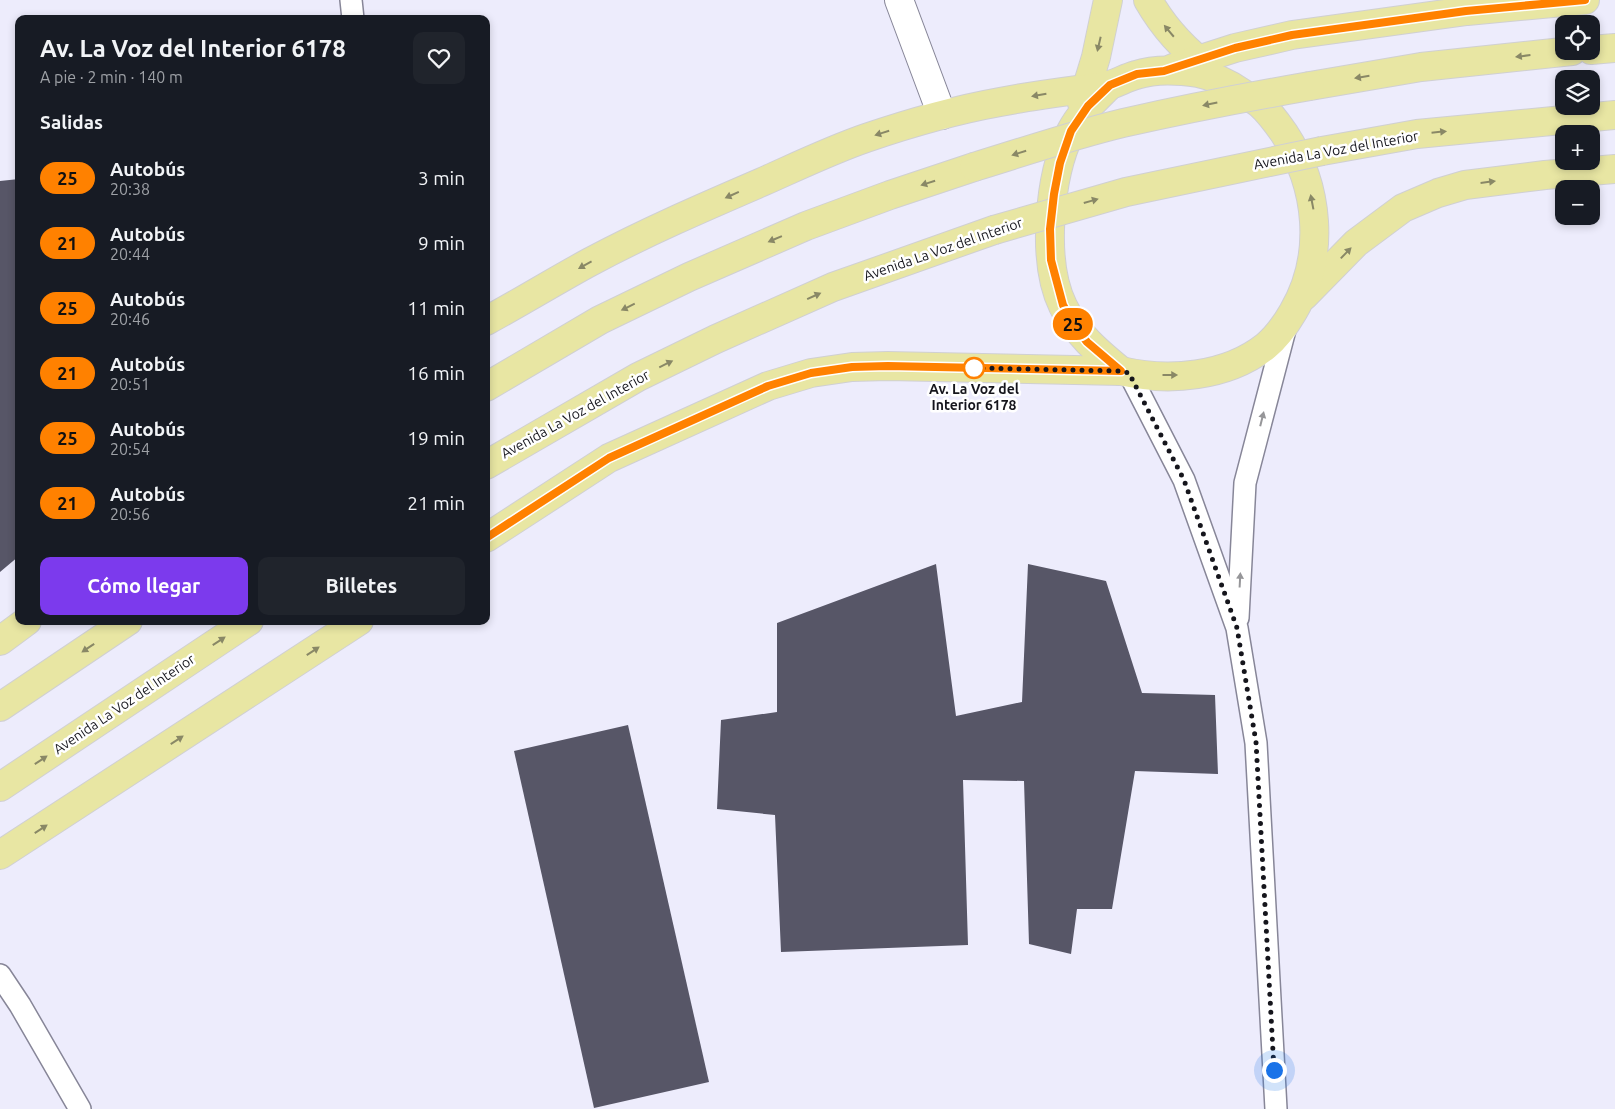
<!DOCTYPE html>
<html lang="es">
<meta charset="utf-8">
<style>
:root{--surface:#171b24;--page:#20242c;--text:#f1f3f6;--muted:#9ea1a6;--accent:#7c3aed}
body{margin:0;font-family:Ubuntu,sans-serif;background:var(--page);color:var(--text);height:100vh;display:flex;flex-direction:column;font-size:19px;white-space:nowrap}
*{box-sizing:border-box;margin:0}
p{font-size:16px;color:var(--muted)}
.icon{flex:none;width:28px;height:28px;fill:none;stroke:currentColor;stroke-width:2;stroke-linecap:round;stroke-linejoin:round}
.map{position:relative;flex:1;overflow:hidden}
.drawer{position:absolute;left:15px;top:15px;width:475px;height:610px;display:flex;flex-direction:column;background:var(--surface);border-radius:10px;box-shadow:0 2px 8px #0003}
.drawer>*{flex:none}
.badge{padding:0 10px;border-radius:16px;font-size:18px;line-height:32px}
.controls{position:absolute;left:1555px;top:15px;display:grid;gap:10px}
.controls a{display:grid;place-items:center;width:45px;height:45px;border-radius:10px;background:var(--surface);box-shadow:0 2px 8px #0003;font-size:25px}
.you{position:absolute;width:25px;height:25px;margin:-12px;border:4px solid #fff;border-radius:50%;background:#1a73e8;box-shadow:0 0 0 8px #1a73e833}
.map>.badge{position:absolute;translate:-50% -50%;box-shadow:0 0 0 2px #fff}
h2{padding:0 25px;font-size:19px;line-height:45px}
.round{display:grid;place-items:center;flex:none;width:52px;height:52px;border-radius:10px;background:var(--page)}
.summary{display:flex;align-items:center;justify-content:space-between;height:85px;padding:0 25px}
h1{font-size:24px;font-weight:700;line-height:38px}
.primary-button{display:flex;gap:10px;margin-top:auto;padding:10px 25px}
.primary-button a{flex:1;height:58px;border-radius:10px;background:var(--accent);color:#fff;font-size:20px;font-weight:700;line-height:58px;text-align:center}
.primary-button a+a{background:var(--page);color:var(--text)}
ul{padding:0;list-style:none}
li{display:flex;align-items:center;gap:15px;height:65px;padding:0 25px}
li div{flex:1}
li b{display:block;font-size:19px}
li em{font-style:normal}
li .badge{min-width:55px;font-weight:700;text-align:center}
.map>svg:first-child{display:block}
.building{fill:#575667}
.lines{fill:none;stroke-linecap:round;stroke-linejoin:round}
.service-casing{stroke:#878698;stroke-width:24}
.minor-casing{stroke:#878698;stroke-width:30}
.primary-casing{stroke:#d0d0d2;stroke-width:30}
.service{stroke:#fff;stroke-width:21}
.minor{stroke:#fff;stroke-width:28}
.primary{stroke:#e8e6a3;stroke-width:28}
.primary-bridge-casing{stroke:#d0d0d2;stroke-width:30;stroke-linecap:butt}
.primary-bridge{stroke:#e8e6a3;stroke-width:28}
.oneway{fill:#898866}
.oneway2{fill:#969699}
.line-casing{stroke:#fff;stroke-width:11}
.line{stroke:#ff8100;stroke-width:8}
.walk{stroke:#15151c;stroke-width:5;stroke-dasharray:0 9}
.stop-dot{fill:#fff;stroke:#ff8100;stroke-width:2.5}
.labels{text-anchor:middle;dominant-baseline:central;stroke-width:5;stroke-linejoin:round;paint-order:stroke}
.street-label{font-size:14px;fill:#15151c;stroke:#fff}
.stop-label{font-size:14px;font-weight:bold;fill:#15151c;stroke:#fff}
</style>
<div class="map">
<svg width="1615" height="1109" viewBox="0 0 1615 1109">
<rect width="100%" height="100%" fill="#edecfc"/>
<!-- building -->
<g class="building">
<path d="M19 179V556L0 572V181Z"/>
<path d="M936 564 956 716 1022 702 1028 564 1106 581 1142 693 1215 695 1218 774 1135 771 1112 909H1077L1071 954 1029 944 1024 781 963 780 968 945 781 952 775 815 717 809 721 720 777 712V623Z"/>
<path d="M628 725 709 1082 594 1108 514 751Z"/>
</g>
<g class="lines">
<!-- service casing -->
<g class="service-casing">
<g id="service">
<path d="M351 0 353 19"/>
<path d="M1129 373 1184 480 1237 628 1256 743 1276 1109"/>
<path d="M1238 618 1245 483 1286 326"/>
<path d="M0 975 20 1005 80 1109"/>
</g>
</g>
<!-- minor casing -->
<g class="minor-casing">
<path id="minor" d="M899 0 942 115"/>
</g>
<!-- primary casing -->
<g class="primary-casing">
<g id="primary">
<path d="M1148 0C1164 28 1183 49 1209 68"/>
<path d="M1591 50 1615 48"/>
<path d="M1173 68 1235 48 1292 35 1467 11 1585 0"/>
<path d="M1110 85C1096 99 1080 113 1071 131 1049 176 1041 261 1063 306 1077 335 1098 352 1121 371"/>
<path d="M1310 86 1421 67 1572 51"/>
<path d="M1082 103 1096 57 1108 0"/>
<path d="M1322 151 1417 134 1615 115"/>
<path d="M1304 296 1356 243 1403 208 1438 193 1465 185 1545 175 1615 169"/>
<path d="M486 321C521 302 555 281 590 262 646 232 704 207 762 182 796 167 831 150 866 138 910 123 955 110 1000 102 1035 95 1071 91 1106 86 1116 84 1125 78 1136 75 1154 69 1179 70 1198 73 1214 76 1231 85 1244 94 1249 97 1255 100 1260 104 1269 112 1277 123 1284 133 1319 186 1326 256 1293 312 1286 324 1277 337 1266 346 1227 377 1169 382 1121 371L888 366 852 367 811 373 768 386 609 458 486 538"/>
<path d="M486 387 600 320 689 277 806 226 890 195 974 167"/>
<path d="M486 465 638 377 716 339 833 287 994 230"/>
<path d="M0 641 27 621"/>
<path d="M0 707 128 621"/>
<path d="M0 787 249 621"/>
<path d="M0 855 359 621"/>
</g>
</g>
<!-- service -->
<use href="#service" class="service"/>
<!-- minor -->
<use href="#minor" class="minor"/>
<!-- primary -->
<use href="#primary" class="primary"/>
<!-- primary-bridge casing -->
<g class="primary-bridge-casing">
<g id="primary-bridge">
<path d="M974 167C1023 152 1073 135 1123 123 1185 109 1247 97 1310 86"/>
<path d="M994 230 1126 192 1322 151"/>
</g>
</g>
<!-- primary-bridge -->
<use href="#primary-bridge" class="primary-bridge"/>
</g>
<!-- one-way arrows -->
<defs><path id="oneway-solid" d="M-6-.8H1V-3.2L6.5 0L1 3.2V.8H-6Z" transform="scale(1.25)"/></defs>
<g class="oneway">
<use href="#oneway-solid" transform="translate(1169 31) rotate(-130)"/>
<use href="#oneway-solid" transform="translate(1099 44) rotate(103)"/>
<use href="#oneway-solid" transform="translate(1523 56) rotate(173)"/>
<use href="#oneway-solid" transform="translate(1362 77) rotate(171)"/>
<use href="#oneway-solid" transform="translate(1039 95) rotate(170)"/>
<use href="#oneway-solid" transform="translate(1210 104) rotate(168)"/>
<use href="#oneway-solid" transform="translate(1439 132) rotate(-6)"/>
<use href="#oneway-solid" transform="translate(882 133) rotate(163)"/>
<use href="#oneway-solid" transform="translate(1019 153) rotate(163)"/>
<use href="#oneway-solid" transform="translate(1488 182) rotate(-7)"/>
<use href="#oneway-solid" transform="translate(928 183) rotate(162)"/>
<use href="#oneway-solid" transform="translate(732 195) rotate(156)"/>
<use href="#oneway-solid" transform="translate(1091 201) rotate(-16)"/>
<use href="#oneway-solid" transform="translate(1312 202) rotate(-101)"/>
<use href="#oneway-solid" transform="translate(775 239) rotate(157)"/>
<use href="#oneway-solid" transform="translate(1346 253) rotate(-46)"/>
<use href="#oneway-solid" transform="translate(585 265) rotate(151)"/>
<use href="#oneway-solid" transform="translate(814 296) rotate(-24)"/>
<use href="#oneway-solid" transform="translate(628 307) rotate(154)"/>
<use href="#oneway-solid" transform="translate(666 364) rotate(-26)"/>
<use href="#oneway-solid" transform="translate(1170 375)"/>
<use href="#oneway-solid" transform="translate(219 641) rotate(-33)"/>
<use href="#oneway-solid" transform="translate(88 648) rotate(146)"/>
<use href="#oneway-solid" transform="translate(313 651) rotate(-33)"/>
<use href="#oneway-solid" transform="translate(177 740) rotate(-33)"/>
<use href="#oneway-solid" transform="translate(41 760) rotate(-34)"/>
<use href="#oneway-solid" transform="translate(41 829) rotate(-33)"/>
</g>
<g class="oneway2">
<use href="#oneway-solid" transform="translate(1262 419) rotate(-76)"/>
<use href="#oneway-solid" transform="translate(1240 580) rotate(-87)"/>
</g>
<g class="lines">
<!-- line casing -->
<g class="line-casing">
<path id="line" d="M486 538 609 458 768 386 811 373 852 367 888 366 1121 371 1087 342 1074 325 1063 305 1051 260 1050 229 1054 194 1060 163 1071 131 1088 106 1110 85 1137 74 1164 71 1235 48 1292 35 1466 11 1585 0"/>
</g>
<!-- line -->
<use href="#line" class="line"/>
<!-- walk -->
<path class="walk" d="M974 368 1121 371 1129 373 1184 480 1237 628 1256 742 1274 1070"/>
</g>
<!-- markers -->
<circle class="stop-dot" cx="974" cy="368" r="10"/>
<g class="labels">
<!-- street labels -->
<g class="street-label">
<text transform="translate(1336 150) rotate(-10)">Avenida La Voz del Interior</text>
<text transform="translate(943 249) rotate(-19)">Avenida La Voz del Interior</text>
<text transform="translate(575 414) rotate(-29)">Avenida La Voz del Interior</text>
<text transform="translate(124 704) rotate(-34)">Avenida La Voz del Interior</text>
</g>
<!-- stop labels -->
<g class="stop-label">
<text x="974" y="389">Av. La Voz del<tspan x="974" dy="16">Interior 6178</tspan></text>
</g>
</g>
</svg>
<div class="controls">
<a><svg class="icon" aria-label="locate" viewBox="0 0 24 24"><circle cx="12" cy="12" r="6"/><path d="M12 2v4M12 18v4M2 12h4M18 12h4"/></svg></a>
<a><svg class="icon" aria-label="layers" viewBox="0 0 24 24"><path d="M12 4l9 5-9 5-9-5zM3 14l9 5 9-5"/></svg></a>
<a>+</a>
<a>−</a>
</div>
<div class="you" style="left:1274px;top:1070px"></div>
<b class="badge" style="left:1073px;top:324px;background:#ff8100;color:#111">25</b>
<section class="drawer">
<div class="summary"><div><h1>Av. La Voz del Interior 6178</h1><p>A pie · 2 min · 140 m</p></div><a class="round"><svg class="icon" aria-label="heart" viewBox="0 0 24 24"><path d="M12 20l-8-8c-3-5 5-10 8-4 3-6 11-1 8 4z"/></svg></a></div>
<h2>Salidas</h2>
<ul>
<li><span class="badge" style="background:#ff8100;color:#111">25</span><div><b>Autobús</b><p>20:38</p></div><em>3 min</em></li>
<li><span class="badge" style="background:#ff8100;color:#111">21</span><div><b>Autobús</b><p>20:44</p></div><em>9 min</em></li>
<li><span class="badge" style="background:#ff8100;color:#111">25</span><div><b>Autobús</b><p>20:46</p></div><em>11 min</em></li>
<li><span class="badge" style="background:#ff8100;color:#111">21</span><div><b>Autobús</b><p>20:51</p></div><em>16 min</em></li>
<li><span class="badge" style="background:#ff8100;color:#111">25</span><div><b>Autobús</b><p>20:54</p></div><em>19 min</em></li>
<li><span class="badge" style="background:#ff8100;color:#111">21</span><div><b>Autobús</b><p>20:56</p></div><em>21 min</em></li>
</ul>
<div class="primary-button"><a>Cómo llegar</a><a>Billetes</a></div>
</section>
</div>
